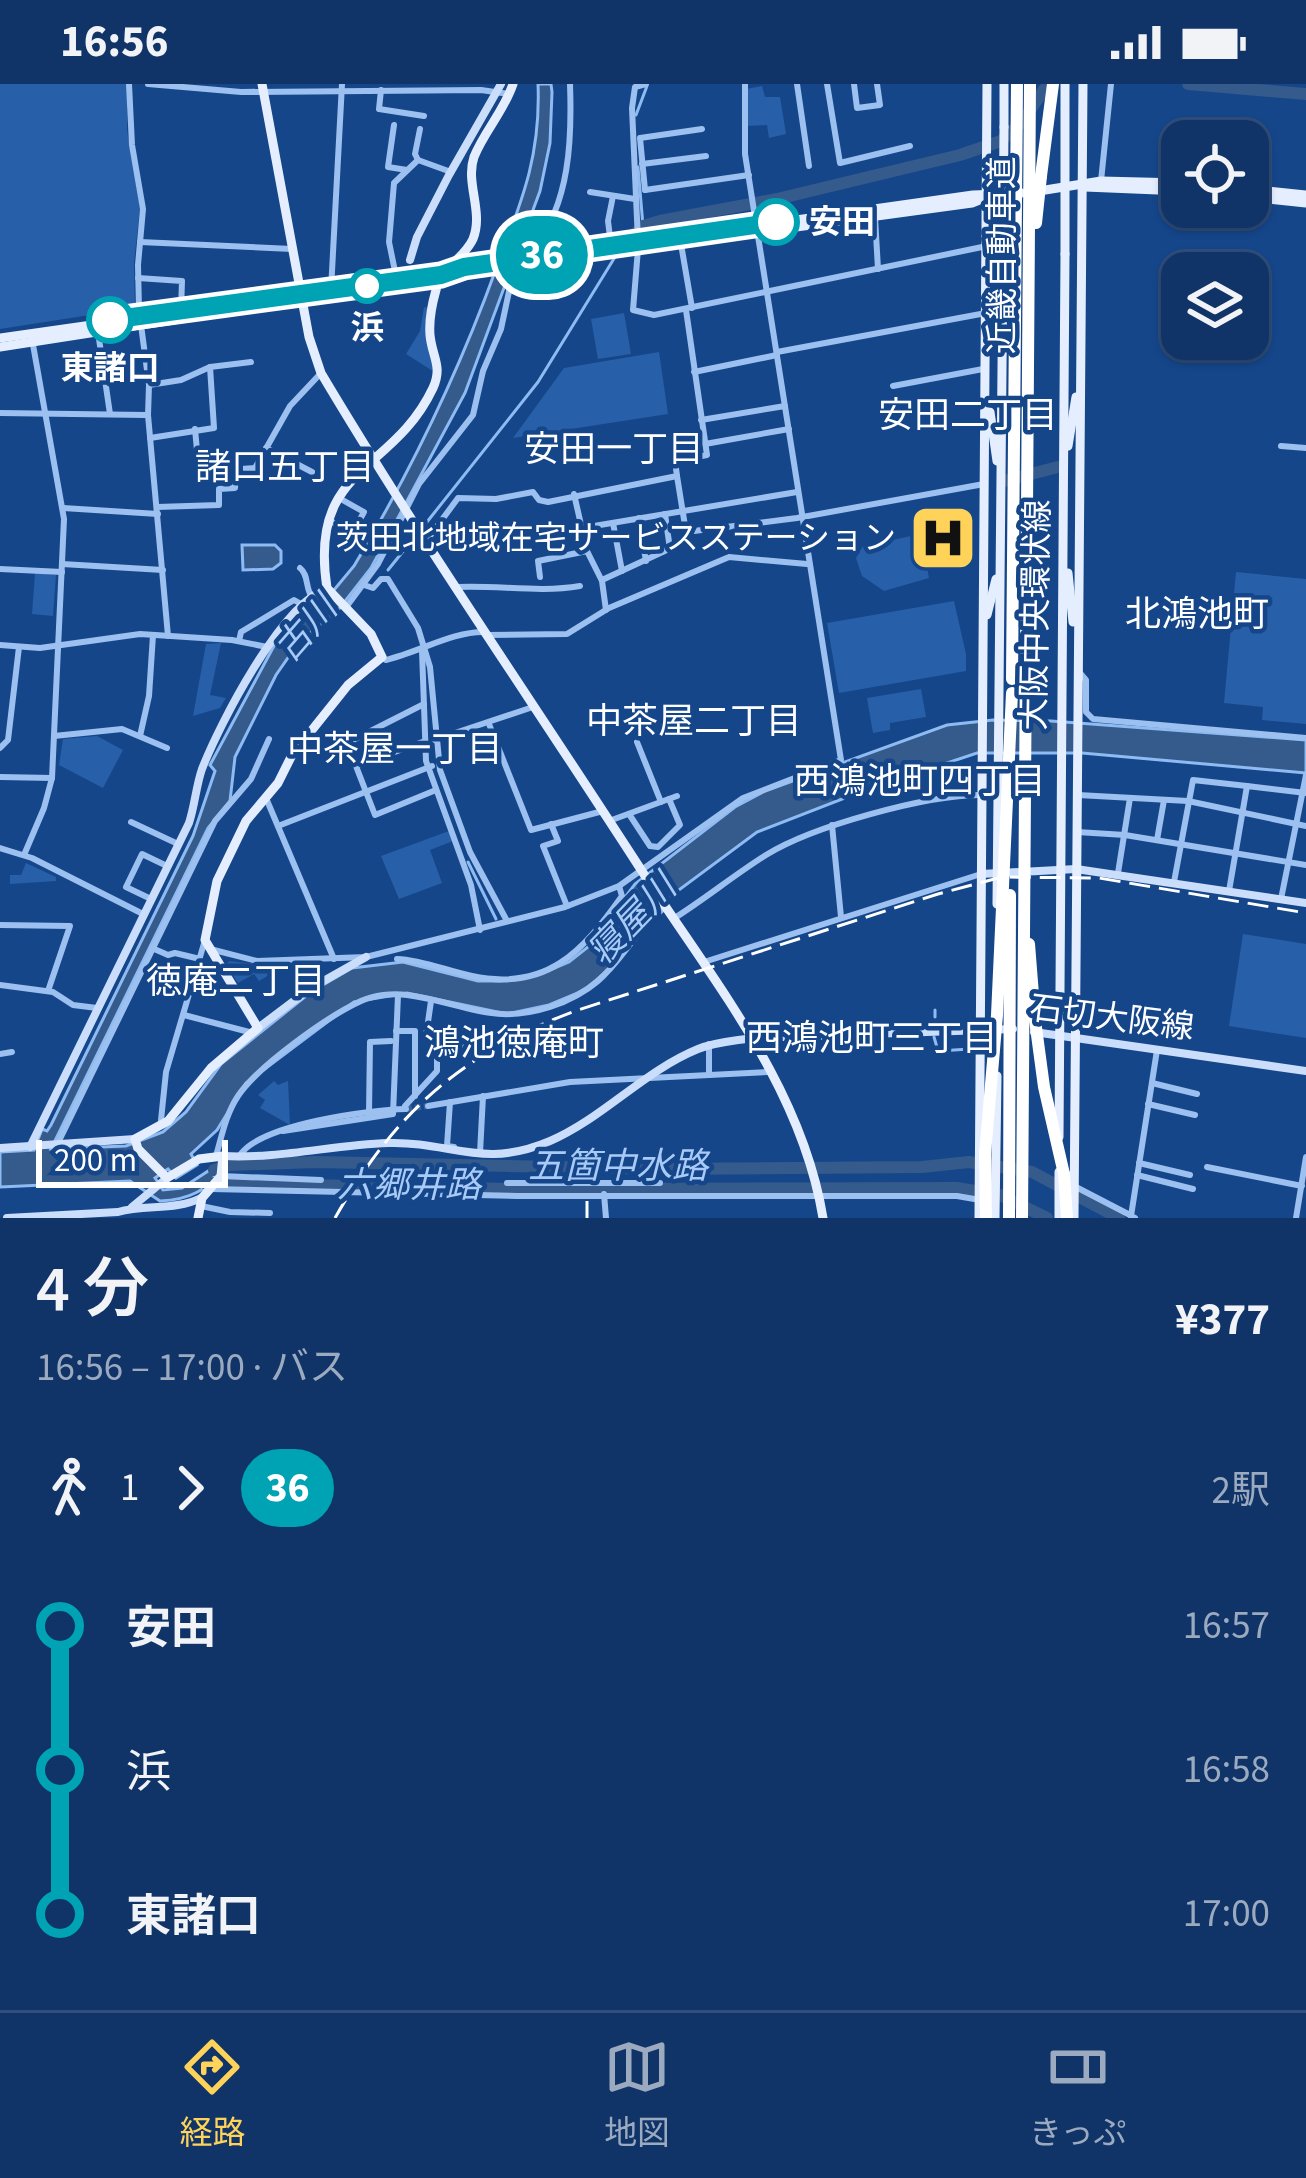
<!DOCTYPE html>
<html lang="ja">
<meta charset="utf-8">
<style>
:root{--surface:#103468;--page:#193c6e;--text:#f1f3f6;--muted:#9caac0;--line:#304f7c;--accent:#ffd35a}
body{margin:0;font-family:"Source Sans 3","Noto Sans JP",sans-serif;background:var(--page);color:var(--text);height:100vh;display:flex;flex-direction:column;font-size:45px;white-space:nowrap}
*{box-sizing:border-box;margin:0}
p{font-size:39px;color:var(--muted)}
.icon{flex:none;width:66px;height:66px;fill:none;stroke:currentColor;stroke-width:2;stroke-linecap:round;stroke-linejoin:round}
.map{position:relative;height:1134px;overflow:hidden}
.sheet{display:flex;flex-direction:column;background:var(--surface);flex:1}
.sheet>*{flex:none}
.badge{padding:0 24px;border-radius:39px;font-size:42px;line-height:78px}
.fabs{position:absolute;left:1161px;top:36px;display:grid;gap:24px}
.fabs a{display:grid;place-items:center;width:108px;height:108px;border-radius:24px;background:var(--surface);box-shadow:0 3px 9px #0004,0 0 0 3px var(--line);font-size:60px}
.scale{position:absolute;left:36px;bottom:30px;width:192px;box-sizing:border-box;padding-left:12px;border:6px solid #fff;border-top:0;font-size:33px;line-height:42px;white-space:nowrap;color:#fff;-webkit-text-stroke:9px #15468a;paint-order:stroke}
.map>.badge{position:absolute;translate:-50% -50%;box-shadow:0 0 0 6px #fff}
.legs{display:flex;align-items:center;gap:18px;height:132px;padding:0 36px;font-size:39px}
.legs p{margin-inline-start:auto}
.summary{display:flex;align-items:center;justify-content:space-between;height:204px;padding:0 36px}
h1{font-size:66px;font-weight:600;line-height:90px}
ul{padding:0 36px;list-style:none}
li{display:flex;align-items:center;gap:42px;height:144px;font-size:45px}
li i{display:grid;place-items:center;width:18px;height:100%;margin:0 15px;background:currentColor}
li i::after{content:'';width:30px;height:30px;margin:-15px;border:9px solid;border-radius:50%;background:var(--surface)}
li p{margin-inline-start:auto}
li:first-child i{background:linear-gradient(#0000 50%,currentColor 0)}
li:last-child i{background:linear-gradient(currentColor 50%,#0000 0)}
.status{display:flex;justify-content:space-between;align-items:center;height:84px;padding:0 60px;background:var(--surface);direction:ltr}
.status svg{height:33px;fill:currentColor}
.tabs{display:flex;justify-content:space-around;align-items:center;height:168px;border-top:3px solid var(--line);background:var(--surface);font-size:33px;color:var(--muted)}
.tabs a{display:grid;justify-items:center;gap:6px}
.tabs .selected{color:var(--accent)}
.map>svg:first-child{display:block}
.green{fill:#275fa8}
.water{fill:#355a8c;stroke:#8ebbf2;stroke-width:3}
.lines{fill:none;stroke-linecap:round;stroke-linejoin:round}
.stream{stroke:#8ebbf2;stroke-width:3}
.river{stroke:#355a8c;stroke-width:12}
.street-tunnel{stroke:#38629c;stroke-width:6;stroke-dasharray:6 3;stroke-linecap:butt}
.street{stroke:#9cc0ef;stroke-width:6}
.secondary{stroke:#cadefb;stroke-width:8}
.primary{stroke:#e4eeff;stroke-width:9}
.highway{stroke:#fff;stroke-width:12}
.rail{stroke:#fff;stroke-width:3;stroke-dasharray:21 9;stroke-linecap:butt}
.primary-bridge{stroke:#e4eeff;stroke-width:9}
.highway-bridge{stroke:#fff;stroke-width:12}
.line-1-casing{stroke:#fff;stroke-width:27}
.line-1{stroke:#00a3b4;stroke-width:18}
.stop-1-dot{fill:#fff;stroke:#00a3b4;stroke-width:6}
.labels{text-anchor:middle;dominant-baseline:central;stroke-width:9;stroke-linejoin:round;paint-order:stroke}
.stop-label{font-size:33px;font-weight:bold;fill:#fff;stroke:#15468a}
.street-label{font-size:33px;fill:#fff;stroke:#15468a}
.poi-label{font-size:33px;fill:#fff;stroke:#15468a;text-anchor:end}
.neighbourhood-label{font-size:36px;fill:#fff;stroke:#15468a}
.water-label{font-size:36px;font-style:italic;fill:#a8caf7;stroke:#15468a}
</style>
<div class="status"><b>16:56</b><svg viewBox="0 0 49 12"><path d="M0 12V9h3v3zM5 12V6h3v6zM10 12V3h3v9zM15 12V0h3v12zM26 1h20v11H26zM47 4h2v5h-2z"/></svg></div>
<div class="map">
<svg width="1306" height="1134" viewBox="0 0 1306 1134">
<rect width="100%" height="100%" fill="#15468a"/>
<!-- green -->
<g class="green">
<path d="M0 0H127V46L140 124 134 179 135 224 0 245Z"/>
<path d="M762 2 765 13H780L786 50 769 54 767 41 745 42 746 5Z"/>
<path d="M424 223 429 224 436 289 406 270 420 247Z"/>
<path d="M624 229 631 270 598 275 591 235Z"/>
<path d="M659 268 668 330 513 354 564 284Z"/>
<path d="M921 450 929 494 884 507 862 492 856 474 863 462Z"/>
<path d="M1236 488 1306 495V640L1262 636 1263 623 1224 619Z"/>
<path d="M35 489 56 491 53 532 32 530Z"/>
<path d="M954 517 966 570V587L839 609 827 539Z"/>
<path d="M221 559 210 611 226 614 220 624 193 632 206 560Z"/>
<path d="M921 605 926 633 890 639V646L873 649 867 614Z"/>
<path d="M97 652 123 666 103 704 59 681 63 655Z"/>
<path d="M449 747 453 757 430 766 442 799 399 815 381 772Z"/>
<path d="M26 779 56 793V797L10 800V791H21Z"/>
<path d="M1243 850 1306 860V954L1229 942Z"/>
<path d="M229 877 283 883 259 897 254 890 238 899 226 881Z"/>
<path d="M274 997 278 1001 288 997 290 1041 260 1024 265 1016 258 1011Z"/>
</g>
<!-- water -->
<g class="water">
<path d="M538 0H551L552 8 550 59 540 107 465 309 371 484 339 525 299 558 276 591 235 673 230 717 208 744 51 1065 126 1062 163 1048 186 1028 221 980 311 908 352 884 403 878 478 897H501L545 888 569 878 588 863 635 800 735 723 765 707 947 641 993 636 1051 637 1306 656V689L1082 669H977L914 690 903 699 891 696 757 748 668 814 616 879 585 906 549 921 507 930 407 909 354 918 246 999 217 1046 191 1070 197 1081 176 1094 168 1085 155 1094 163 1106 182 1104 219 1080C214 1107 185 1116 160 1117L130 1097 0 1103V1068L34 1066 42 1045 47 1047 51 1041 193 752 215 687 210 681 275 560 322 510 329 512 354 482C411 387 458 290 496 185 521 119 541 73 538 0Z"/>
<path d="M275 461 281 467V479L273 485 243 486 242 461Z"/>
</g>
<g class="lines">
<!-- stream -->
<g class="stream">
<path d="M636 31 647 2"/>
<path d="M638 83 643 142"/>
<path d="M423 443 538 298 615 173"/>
<path d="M388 486 417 450"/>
<path d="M468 778 496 835"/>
<path d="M935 933V926"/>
<path d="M934 953 938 967 970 965"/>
</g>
<!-- river -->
<g class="river">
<path d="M1188 0 1306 10"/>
<path d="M631 153 643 142 660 137 777 115 960 71 1001 57 1021 39 1048 0"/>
<path d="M1004 397 1058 383"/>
<path d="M214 1086 230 1081 316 1078 657 1085 922 1083 969 1078 1032 1088 1119 1134"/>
<path d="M205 1099 516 1105 957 1104 1000 1111 1047 1134"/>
</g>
<!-- street-tunnel -->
<path class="street-tunnel" d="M406 1025 428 1022"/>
<!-- street -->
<g class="street">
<path d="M129 0 132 61 143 125 138 181 139 226 149 301 148 331 168 552"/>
<path d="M148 0 241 8 481 6 509 10"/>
<path d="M797 0 809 82"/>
<path d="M827 0 840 79 910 62"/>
<path d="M854 0 857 24 880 21 877 0"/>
<path d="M381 6 379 25 424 32"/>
<path d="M394 41 388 83 407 86"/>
<path d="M418 76 415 70 420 45"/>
<path d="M642 80 706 72"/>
<path d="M1101 97 1111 0"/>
<path d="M645 106 640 54 702 45"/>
<path d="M645 106 749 91"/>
<path d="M590 108 635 115"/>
<path d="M875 133 878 185"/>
<path d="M638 157 632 24 635 3 646 0"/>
<path d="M140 158 292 165"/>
<path d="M681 160 692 224"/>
<path d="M611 161 608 137 613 112"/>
<path d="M638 165 633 226 654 231 987 162"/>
<path d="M534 172V164C570 119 572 55 570 0"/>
<path d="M138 194 182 197 181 226"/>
<path d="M397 197 389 158 394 99 418 76 451 88"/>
<path d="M331 206 342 0"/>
<path d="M98 248 110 330"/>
<path d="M777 268 986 229"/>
<path d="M694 288 777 271"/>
<path d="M149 301 181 296 210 283 251 278"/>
<path d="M893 302 983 285"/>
<path d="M0 329 146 331"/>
<path d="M701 336 785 322"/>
<path d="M195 345 199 388 255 384 290 322 321 289"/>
<path d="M150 354 214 344 210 283"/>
<path d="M705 360 789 345"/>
<path d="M1281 362 1306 364"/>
<path d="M266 364 312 388"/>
<path d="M574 410 587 467 602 497 606 526"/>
<path d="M157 423 219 421V405L235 404 236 389"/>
<path d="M63 424 158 430"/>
<path d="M665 430 670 465"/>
<path d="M639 434 646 477"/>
<path d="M330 437 353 448 364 428 339 414"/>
<path d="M613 439 622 487"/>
<path d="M582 444 797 408"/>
<path d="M686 448 797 434 984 400"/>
<path d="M427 456 458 414 496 415 533 408 539 416 548 418 677 392 675 377 707 371 686 226"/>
<path d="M62 480 163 486"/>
<path d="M300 484C309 491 305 504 312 513"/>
<path d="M0 485 62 488"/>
<path d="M540 493 538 477 587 467"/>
<path d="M602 496 682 459 686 448 677 392"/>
<path d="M364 501 373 504 381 495H388L418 544 430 583 440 686 470 768 507 837"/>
<path d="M457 503C499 501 539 509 580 502"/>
<path d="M347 522 378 480 419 400 473 331 483 287 501 245 514 184"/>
<path d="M488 551 567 550 609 524 729 473 807 480"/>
<path d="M239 557 241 548 294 516 303 521"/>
<path d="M0 561 40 564 140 550 232 556 267 563"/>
<path d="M422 567 426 677 471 801 480 846"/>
<path d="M382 573 386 576C419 568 454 547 485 548"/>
<path d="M1080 589 1086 596V628L1093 635 1306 654"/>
<path d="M424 620 347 659 375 731 436 706"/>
<path d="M489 640 531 746 603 727"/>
<path d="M54 652 122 645 167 664"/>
<path d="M140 652 149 612 153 551"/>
<path d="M434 656 533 623"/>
<path d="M637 658 661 718"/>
<path d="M0 664 8 656 19 563"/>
<path d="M356 682 425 657"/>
<path d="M0 693 52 694"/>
<path d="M1078 711 1188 717 1306 742"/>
<path d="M266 714 334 875"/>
<path d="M629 730 650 762 658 763 680 741 669 715"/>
<path d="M609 737 677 712"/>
<path d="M131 738 178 760"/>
<path d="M551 740 558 757 543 762 567 822"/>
<path d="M832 741 841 833"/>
<path d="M278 742 432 682"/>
<path d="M1077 748 1125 751 1306 781"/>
<path d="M1157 756 1164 716"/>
<path d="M0 764 32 774 143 830"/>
<path d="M24 771 44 724 52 694 64 435 32 255"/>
<path d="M1118 789 1130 714"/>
<path d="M1174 798 1193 696 1247 702"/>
<path d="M1229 807 1247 702 1306 709"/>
<path d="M151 815 126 803 142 770 167 782"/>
<path d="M1281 815 1306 691"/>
<path d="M673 835C705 815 734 791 766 771 813 742 926 711 981 711"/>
<path d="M0 841 70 842 48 907"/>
<path d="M152 864 168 871 175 869 200 875"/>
<path d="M214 866 257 877 366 873 565 823 619 802 743 714 841 676 745 70V0"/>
<path d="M397 875C423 876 447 887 472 892 547 908 583 867 622 812L619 802"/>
<path d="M704 878 981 790"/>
<path d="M0 901 53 908 73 921 97 924"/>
<path d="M431 917 426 952 462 963"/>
<path d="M184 931 253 949"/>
<path d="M396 947H415V1012"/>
<path d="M0 970 12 968"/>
<path d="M709 991V960"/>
<path d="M1152 999 1197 1010"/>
<path d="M450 1018 447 1062 454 1063"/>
<path d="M1148 1020 1195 1031"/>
<path d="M405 1022 437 987V958"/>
<path d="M428 1022 570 998 768 988"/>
<path d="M369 1029 370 958 391 957"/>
<path d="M161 1036 166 988 205 856"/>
<path d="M283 1047 393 1030 398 911"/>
<path d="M57 1061 215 737 251 695 269 655"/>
<path d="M480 1069 483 1012"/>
<path d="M240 1071C261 1040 369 1026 406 1025"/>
<path d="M216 1072C222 1051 226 1030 238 1012 258 982 328 932 361 917 374 911 392 909 407 911 462 918 491 942 550 923 618 900 618 862 665 823"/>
<path d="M682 1078V1080"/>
<path d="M1139 1079 1190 1091"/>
<path d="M1207 1083 1302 1102"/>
<path d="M1137 1091 1193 1105"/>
<path d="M221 1092 321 1096"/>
<path d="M507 1099H660"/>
<path d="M1074 1102 1130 1131"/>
<path d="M211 1105 517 1112H957L980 1116"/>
<path d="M604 1110 606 1134"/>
<path d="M201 1122 230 1128 270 1129"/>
<path d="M1135 1134 1131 1132 1157 966"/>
<path d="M1296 1134 1306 1073"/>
</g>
<!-- secondary -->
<g class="secondary">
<path d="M410 176 417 153 449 91 501 0"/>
<path d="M981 790 1076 785 1306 819"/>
<path d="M258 944 311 904 366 873"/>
<path d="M1034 948 1306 987"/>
<path d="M30 1063 189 739C195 721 196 702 202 685 220 639 281 521 327 504"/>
<path d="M0 1064 135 1055"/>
<path d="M223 1072C279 1075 332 1061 388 1059 451 1057 482 1086 550 1057 603 1034 644 987 698 965 715 958 734 957 752 954L1013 945"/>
<path d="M132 1123 167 1094"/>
<path d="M7 1134 118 1128C145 1120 175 1127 201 1114"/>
</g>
<!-- primary -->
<g class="primary">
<path d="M262 0 309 253 321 289C421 457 532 617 638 781 709 892 801 1000 823 1134"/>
<path d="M1004 43V0"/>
<path d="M1085 103 1182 107"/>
<path d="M1248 105 1306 111"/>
<path d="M1039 107 1101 97 1182 99"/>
<path d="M1248 113 1306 119"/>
<path d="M447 191 972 119 982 115"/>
<path d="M0 254 441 191 464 183 973 111 1022 109"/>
<path d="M0 263 289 218 301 211"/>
<path d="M990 328 997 377"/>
<path d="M1068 362 1076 313"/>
<path d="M1068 489 1073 538"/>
<path d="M987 531 996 495"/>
<path d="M997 820 1003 177"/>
<path d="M1059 1053 1065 170"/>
<path d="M1059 1088V1134"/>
<path d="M198 1134 202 1114 221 1092 223 1072 199 1075 167 1094 138 1065 135 1055 168 1037 211 984 258 944 205 856 217 797 246 737 278 699 292 671 348 601 382 573 371 550 327 504C308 381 392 391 433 304 443 282 432 273 430 251 429 238 432 220 436 206 441 183 464 175 473 155 484 128 465 99 474 73 484 48 504 27 513 0"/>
<path d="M979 1134 987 0"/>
<path d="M995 1134 997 992"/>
<path d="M1074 1134 1083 0"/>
</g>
<!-- highway -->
<g class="highway">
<path d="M1041 92 1053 0"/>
<path d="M1029 860 1035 936"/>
<path d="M1064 1090 1067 1134"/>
</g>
<!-- rail -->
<g class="rail">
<path d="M587 1117V1134"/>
<path d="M335 1134C395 1028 461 970 575 927L938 810 1002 793 1099 794 1306 829"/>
</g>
<!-- primary-bridge -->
<g class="primary-bridge">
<path d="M1065 170V0"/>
<path d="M1003 177 1004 43"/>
</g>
<!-- highway-bridge -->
<g class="highway-bridge">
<path d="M1036 139 1041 92"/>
<path d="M1012 595 1017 0"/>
<path d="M1035 936 1044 1003 1064 1090"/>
<path d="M986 1134 985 1070 997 931 1012 609"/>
<path d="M1009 1134 1010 811"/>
<path d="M1022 1134 1030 0"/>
</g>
</g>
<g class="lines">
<!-- line-1 casing -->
<g class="line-1-casing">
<path id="line-1" d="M110 236 441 191 464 183 776 138"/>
</g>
<!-- line-1 -->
<use href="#line-1" class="line-1"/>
</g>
<!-- icons -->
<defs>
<g id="hospital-square" transform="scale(3.45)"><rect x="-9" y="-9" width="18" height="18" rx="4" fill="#ffd35a" stroke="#15468a"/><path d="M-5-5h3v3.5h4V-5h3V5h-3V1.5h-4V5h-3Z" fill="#111"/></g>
</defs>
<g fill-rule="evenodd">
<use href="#hospital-square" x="943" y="454"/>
</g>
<!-- markers -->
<g class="stop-1-dot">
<circle cx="776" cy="138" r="21"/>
<circle cx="367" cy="202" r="15"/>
<circle cx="110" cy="236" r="21"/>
</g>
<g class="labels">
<!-- stop labels -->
<g class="stop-label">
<text x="809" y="138" text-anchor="start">安田</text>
<text x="367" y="244">浜</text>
<text x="110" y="284">東諸口</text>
</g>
<!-- street labels -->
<g class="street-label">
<text transform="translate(1002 171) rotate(-90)">近畿自動車道</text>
<text transform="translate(1036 531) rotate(-89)">大阪中央環状線</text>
<text transform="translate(1112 934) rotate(7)">石切大阪線</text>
</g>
<!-- poi labels -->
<g class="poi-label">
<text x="896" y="454">茨田北地域在宅サービスステーション</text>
</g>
<!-- neighbourhood labels -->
<g class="neighbourhood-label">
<text x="968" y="331">安田二丁目</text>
<text x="614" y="365">安田一丁目</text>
<text x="285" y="383">諸口五丁目</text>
<text x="1197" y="530">北鴻池町</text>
<text x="694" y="637">中茶屋二丁目</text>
<text x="395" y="665">中茶屋一丁目</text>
<text x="920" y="697">西鴻池町四丁目</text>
<text x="236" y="897">徳庵二丁目</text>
<text x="872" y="954">西鴻池町三丁目</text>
<text x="514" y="959">鴻池徳庵町</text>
</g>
<!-- water labels -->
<g class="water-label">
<text transform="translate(306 545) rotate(-49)">古川</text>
<text transform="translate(632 836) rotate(-46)">寝屋川</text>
<text x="618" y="1082">五箇中水路</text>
<text x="409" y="1101">六郷井路</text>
</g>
</g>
</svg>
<div class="fabs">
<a><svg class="icon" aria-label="locate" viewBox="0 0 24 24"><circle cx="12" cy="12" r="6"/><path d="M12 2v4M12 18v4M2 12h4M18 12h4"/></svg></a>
<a><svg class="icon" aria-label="layers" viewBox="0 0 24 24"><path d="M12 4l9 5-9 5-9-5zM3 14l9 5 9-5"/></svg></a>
</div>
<div class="scale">200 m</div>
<b class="badge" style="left:542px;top:171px;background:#00a3b4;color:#fff">36</b>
</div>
<section class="sheet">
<div class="summary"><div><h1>4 分</h1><p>16:56 – 17:00 · バス</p></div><b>¥377</b></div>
<div class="legs"><svg class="icon" aria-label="walk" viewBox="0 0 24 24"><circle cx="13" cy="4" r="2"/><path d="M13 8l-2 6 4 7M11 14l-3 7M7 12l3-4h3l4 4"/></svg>1<svg class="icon" aria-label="forward" viewBox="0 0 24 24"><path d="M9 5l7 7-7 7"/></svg><b class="badge" style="background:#00a3b4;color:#fff">36</b><p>2駅</p></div>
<ul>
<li><i style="color:#00a3b4"></i><b>安田</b><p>16:57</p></li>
<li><i style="color:#00a3b4"></i><span>浜</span><p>16:58</p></li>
<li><i style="color:#00a3b4"></i><b>東諸口</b><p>17:00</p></li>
</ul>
</section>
<nav class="tabs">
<a class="selected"><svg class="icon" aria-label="directions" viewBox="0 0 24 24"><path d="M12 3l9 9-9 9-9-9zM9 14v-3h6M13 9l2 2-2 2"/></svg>経路</a>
<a><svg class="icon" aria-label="map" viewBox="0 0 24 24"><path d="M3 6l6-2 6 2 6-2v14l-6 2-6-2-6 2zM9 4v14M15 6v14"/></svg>地図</a>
<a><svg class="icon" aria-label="tickets" viewBox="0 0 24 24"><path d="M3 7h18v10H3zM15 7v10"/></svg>きっぷ</a>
</nav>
